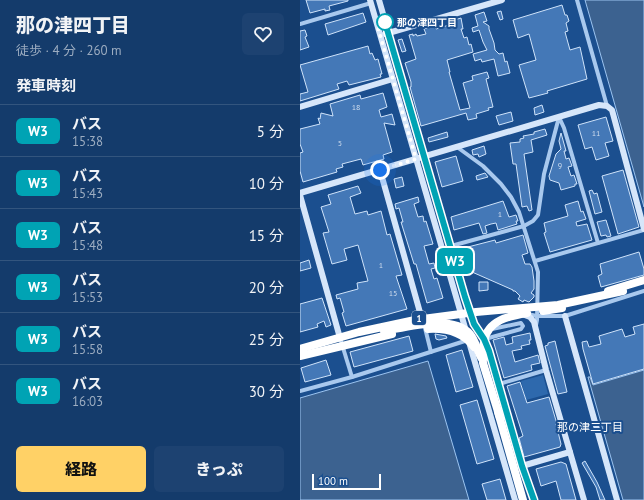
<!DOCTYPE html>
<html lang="ja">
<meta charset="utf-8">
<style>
:root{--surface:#143b6b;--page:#1d4271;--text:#f1f3f6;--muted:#9dadc1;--line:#33557e;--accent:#ffd166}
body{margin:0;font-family:"PT Sans","Noto Sans JP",sans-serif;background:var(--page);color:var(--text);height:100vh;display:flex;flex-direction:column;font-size:15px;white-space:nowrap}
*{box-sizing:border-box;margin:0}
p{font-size:13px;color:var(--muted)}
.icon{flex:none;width:22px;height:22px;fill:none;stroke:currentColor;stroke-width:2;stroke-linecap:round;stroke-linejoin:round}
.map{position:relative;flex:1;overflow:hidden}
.details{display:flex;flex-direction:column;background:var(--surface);width:300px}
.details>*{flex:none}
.badge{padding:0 8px;border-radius:6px;font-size:14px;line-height:26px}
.scale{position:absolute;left:12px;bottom:10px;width:69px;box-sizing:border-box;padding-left:4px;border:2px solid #fff;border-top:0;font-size:11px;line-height:14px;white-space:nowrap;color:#fff;-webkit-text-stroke:3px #1b4f8f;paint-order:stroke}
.you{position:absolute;width:20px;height:20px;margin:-10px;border:3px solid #fff;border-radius:50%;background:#1a73e8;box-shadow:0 0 0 6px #1a73e833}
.map>.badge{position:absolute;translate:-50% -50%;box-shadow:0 0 0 2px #fff}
h2{padding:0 16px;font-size:15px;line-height:36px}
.round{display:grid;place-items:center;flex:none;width:42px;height:42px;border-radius:6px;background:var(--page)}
.summary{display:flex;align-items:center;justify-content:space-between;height:68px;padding:0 16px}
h1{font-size:19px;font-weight:800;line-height:30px}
.button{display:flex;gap:8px;margin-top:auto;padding:8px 16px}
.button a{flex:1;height:46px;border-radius:6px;background:var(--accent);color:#111;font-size:16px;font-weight:800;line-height:46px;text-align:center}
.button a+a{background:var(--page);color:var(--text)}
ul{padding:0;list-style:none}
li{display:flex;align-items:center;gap:12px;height:52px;padding:0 16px;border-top:1px solid var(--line)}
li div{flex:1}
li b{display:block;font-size:15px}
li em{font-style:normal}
li .badge{min-width:44px;font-weight:700;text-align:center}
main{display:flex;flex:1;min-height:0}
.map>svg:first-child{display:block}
.green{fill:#2e69ad}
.water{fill:#3c6290;stroke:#9cc4f0}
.building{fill:#4478b7;stroke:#cfe3fa}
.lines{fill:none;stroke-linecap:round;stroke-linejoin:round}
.street{stroke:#a9c9ee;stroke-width:4}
.secondary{stroke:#d6e6fa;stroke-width:6}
.highway{stroke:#fff;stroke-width:8}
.highway-bridge{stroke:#fff;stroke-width:8}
.line-casing{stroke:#fff;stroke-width:9}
.line{stroke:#00a3b4;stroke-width:6}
.walk{stroke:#fff;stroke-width:4;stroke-dasharray:0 7.2}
.stop-dot{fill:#fff;stroke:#00a3b4;stroke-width:2}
.labels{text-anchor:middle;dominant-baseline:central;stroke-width:4;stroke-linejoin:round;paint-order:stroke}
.number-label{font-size:8px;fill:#d0dded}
.shield{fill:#1b4f8f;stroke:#bbcadd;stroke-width:1}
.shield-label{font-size:9px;font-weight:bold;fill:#fff}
.stop-label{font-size:10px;font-weight:bold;fill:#fff;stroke:#1b4f8f;text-anchor:start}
.neighbourhood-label{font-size:11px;fill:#fff;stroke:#1b4f8f}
</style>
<main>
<section class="details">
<div class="summary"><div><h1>那の津四丁目</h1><p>徒歩 · 4 分 · 260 m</p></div><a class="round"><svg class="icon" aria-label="heart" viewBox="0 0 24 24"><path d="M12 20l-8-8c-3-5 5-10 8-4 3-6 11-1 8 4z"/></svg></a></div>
<h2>発車時刻</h2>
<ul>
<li><span class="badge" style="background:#00a3b4;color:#fff">W3</span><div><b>バス</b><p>15:38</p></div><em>5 分</em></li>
<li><span class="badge" style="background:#00a3b4;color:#fff">W3</span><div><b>バス</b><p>15:43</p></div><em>10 分</em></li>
<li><span class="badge" style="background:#00a3b4;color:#fff">W3</span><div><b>バス</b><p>15:48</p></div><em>15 分</em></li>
<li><span class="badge" style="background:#00a3b4;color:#fff">W3</span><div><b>バス</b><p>15:53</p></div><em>20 分</em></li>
<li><span class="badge" style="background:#00a3b4;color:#fff">W3</span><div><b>バス</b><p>15:58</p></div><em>25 分</em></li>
<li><span class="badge" style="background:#00a3b4;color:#fff">W3</span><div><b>バス</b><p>16:03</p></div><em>30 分</em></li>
</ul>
<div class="button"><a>経路</a><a>きっぷ</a></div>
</section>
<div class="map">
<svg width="344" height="500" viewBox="0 0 344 500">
<rect width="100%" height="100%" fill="#1b4f8f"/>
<!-- green -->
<path class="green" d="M243 375 248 394 226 400 221 381Z"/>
<!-- water -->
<g class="water">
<path d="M285 0H344V207Z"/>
<path d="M128 361 169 500H0V398Z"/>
<path d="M344 370V500H323L288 377H290L293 385Z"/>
</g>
<!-- building -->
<g class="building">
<path d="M6 0H48V1L29 6 30 10 25 11V9L10 13Z"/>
<path d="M262 5 265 15H267L269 21 266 23 268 31 265 32 270 50 280 47 287 79 247 91 248 93 229 98 219 65 236 60 229 34 218 38 213 20Z"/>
<path d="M201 11 203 19 200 20 197 12Z"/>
<path d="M184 12 187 21 183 22 189 26V29L194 43 195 50 199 54 203 53 205 62 207 61 210 73 198 76 194 59 182 62 181 59 175 61 173 54 187 50 183 42 179 30 173 32 172 28 178 26 175 15Z"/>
<path d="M63 13 66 22 28 35 25 24Z"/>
<path d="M161 18 163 29H161L164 38 167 37 169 45 171 44 173 52 147 60 150 72H149L160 110 170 108 163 83 173 80 172 76 187 72 189 78 186 79 193 107 188 108 189 110 176 114 177 118 168 120 166 113 121 126 110 87H111V82L105 63 116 59 109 35 113 34V36L116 34 117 36 126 34 124 29 135 25 136 29 149 25 148 22Z"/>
<path d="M5 30 7 36 5 37 9 47 0 50V31Z"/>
<path d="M102 39 106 51 102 52 98 40Z"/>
<path d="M68 46 70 54 72 53 75 60 78 59 82 74H80L81 77 49 85 47 81 37 84 39 89 0 101V94L8 92 0 65Z"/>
<path d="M83 93 87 107 79 110 81 117 92 114 95 125 84 123 92 152 83 155 84 159 63 165 61 159 42 164 43 167 36 169 37 172 3 182 0 171V153L3 152 0 144V129L20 124 18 118 20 119 21 113 33 116 30 104 60 95 61 99Z"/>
<path d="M242 105 244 112 235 115 234 108Z"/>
<path d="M211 112 213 121 199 125 196 116Z"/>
<path d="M306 117 313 141 305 143 309 156 296 160 292 147 285 149 278 125Z"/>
<path d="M245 129 247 135 231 140 233 152 224 154 232 210 229 211 227 206 222 207 216 164H213L210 143 220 142V139L224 138 223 136 234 134V132Z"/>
<path d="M147 132 148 137 129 142 128 138Z"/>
<path d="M261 133 266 151H264L266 159 269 158 272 166 268 167 271 176 274 175 277 184H275V186L261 190 259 183 250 180 249 176 256 154 261 149 259 141Z"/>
<path d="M184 146 186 154 179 157 178 154 173 155 172 150Z"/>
<path d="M156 156 163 181 142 187 135 162Z"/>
<path d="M323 170 339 227 318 234 302 176Z"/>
<path d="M185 173 188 177 177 180 176 176Z"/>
<path d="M102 177 104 186 96 188 94 179Z"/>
<path d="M58 186 61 193 50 197 55 214 67 211 68 215 81 211 87 235 90 234 102 275 96 276 107 309 46 326 42 313 44 312 40 298 37 299 36 295 58 289 57 283 68 281 58 245 44 249 47 260 32 264 23 233 29 232 21 207 31 204 28 195Z"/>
<path d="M292 190 294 194 297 193 302 212 295 214 289 191Z"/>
<path d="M118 197 119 202 114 204 118 217 123 216 124 222 126 221 133 244 124 246 129 264 134 263 135 268 131 269 134 279 137 278 143 298 127 303 116 264H114L101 222H103L99 208 96 209 95 204Z"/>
<path d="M203 201 209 217 216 215 218 221H216L217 224 198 230 196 223 191 224 185 226 187 233 183 234 179 223 154 230 151 217Z"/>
<path d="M278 201 281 212 283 211 286 219 276 222 277 226 287 224 292 240 250 252 244 233 246 232 244 223 268 216 265 205Z"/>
<path d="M306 220 311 236 307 237 306 235 301 236 297 222Z"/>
<path d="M223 235 228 253 222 255 225 264H230L232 267 234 281V289L231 293 234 295V297L229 302 224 300 223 302 218 299 220 296 215 291H213V290L172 272 170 265 162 267 157 249 164 247V248L195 240 196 243Z"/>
<path d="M339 252 344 269V275L301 287 298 276 302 274 300 264Z"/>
<path d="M9 260 11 268 0 271V263Z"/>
<path d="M179 282H188V290L179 291Z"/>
<path d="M22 298 31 325 26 327 24 321 17 324 18 327 0 332V304Z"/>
<path d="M344 324V369L293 384 283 349 282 342 287 341 289 347 301 344 299 336 322 329 325 337 335 334 333 327Z"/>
<path d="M230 333 231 340H229L230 344 221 346 222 349 212 351 215 362 238 355 240 363 231 365 232 370 204 378 193 340 204 337 206 345 213 343 212 337Z"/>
<path d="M135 334 146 336 147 338 139 340 136 339Z"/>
<path d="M109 336 113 351 54 367 50 352Z"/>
<path d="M255 341 267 392 258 394 245 346 248 345V343Z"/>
<path d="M162 350 173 387 156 392 146 355Z"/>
<path d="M26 360 31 375 5 382 1 368Z"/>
<path d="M220 382 227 403 249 397 257 424H256L261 444 260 447 224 457 219 438 223 436 207 386Z"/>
<path d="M177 400 194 459 177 464 160 405Z"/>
<path d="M285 461 297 482 305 500H300L296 487 282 463Z"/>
<path d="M261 462 266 464 276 500H261L256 481 241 486 236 469Z"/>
<path d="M200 479 206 500H187L182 484Z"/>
</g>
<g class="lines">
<!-- street -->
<g class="street">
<path d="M277 0 307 106"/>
<path d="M0 24 71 3"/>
<path d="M157 147 183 166 201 184 211 197 219 212 238 272 237 320 236 325"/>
<path d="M151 246 224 226 233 221 238 215 244 174 259 117 264 128 298 243"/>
<path d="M235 261 344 230"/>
<path d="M227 314 237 316H265L344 291"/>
<path d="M125 328 131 352"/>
<path d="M40 338 52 377"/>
<path d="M185 339 221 329 223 326 221 323 192 329"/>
<path d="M199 384 246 370"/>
<path d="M0 391 52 377 168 340"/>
</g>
<!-- secondary -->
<g class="secondary">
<path d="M70 0 166 331"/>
<path d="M79 0 165 297 174 325 184 339 189 351 222 466 234 500"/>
<path d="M85 34 202 0"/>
<path d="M0 107 93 79"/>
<path d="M80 170 121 316"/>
<path d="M0 193 299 105 307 106 312 110 344 229"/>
<path d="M0 195 40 338"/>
<path d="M222 314 230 317 234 322 246 370 284 500"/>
<path d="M265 316 317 500"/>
<path d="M169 342 215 500"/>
<path d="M222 466 270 452"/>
</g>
<!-- highway -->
<g class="highway">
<path d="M308 291 344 280"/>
<path d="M243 311 262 308"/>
<path d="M183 363 200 418"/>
</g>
<!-- highway-bridge -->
<g class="highway-bridge">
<path d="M128 329C145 328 163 332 174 347"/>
<path d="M84 331C107 327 153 314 170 334 176 341 177 351 182 359"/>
<path d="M0 349 59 332 115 320 176 312 258 305 323 291"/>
<path d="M0 356 92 334"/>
<path d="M183 360C183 354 183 347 184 341 188 320 209 316 227 313"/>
<path d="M198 412 223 500"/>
</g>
</g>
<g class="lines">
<!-- line casing -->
<g class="line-casing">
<path id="line" d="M84 19 165 297 174 324 184 339 189 351 222 466 234 500"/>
</g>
<!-- line -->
<use href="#line" class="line"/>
<!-- walk -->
<path class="walk" d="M80 170 116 159 78 28 85 22"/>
</g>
<!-- markers -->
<circle class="stop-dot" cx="85" cy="22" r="8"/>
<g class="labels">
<!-- number labels -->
<g class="number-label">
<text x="56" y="107">18</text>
<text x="296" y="133">11</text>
<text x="40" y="143">5</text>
<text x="260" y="165">9</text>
<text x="200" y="214">1</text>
<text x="81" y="265">1</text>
<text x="93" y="293">15</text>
</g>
<!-- shield labels -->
<rect class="shield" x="112" y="311" width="14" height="14" rx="3"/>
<g class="shield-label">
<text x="119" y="318">1</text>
</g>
<!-- stop labels -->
<g class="stop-label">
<text x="97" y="22">那の津四丁目</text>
</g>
<!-- neighbourhood labels -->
<g class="neighbourhood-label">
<text x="290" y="427">那の津二丁目</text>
</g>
</g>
</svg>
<div class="scale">100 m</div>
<div class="you" style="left:80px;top:170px"></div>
<b class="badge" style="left:155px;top:261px;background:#00a3b4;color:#fff">W3</b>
</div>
</main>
